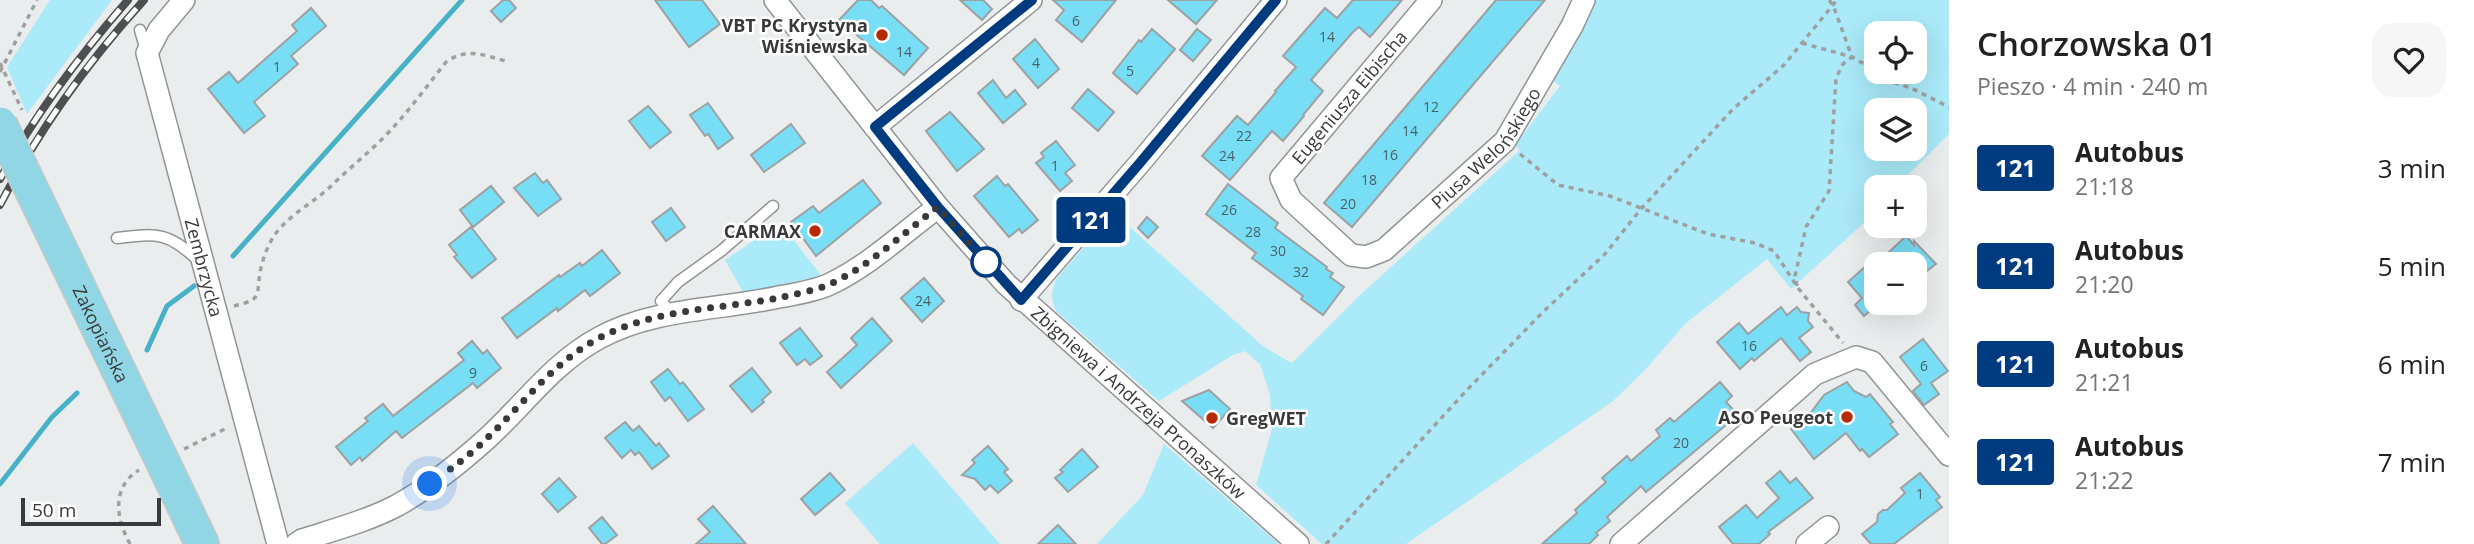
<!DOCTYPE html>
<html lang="pl">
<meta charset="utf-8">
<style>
:root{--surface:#fff;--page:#f6f6f6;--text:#222;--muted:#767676}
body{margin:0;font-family:"Open Sans",sans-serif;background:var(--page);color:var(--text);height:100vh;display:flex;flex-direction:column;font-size:26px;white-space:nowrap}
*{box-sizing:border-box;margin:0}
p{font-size:23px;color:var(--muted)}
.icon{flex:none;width:38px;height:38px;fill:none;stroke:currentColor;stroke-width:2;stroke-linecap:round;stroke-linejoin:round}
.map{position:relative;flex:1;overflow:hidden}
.sheet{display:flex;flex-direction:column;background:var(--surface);width:525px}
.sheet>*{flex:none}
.badge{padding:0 14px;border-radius:5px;font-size:24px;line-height:46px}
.tools{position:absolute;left:1864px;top:21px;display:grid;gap:14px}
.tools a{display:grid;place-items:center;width:63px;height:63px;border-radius:14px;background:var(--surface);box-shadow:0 7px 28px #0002;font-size:35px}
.scale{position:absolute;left:21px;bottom:18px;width:140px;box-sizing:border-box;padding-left:7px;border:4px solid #38393a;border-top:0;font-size:19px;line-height:24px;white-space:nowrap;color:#38393a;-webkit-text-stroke:5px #fff;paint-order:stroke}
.you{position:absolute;width:35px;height:35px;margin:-18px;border:5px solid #fff;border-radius:50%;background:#1a73e8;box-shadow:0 0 0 10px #1a73e833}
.map>.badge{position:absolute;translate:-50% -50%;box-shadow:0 0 0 4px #fff}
.round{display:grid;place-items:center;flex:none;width:74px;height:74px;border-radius:21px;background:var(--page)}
.headline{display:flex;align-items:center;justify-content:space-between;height:119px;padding:0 28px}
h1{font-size:33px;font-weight:600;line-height:52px}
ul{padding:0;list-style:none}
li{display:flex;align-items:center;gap:21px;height:98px;padding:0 28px}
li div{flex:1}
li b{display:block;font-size:26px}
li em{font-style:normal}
li .badge{min-width:77px;font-weight:700;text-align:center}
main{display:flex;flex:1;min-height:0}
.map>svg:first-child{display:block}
.green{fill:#aaeaf9;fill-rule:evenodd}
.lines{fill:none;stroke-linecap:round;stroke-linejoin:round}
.stream{stroke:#47b1c7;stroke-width:5}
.building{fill:#78def6;stroke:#9da1a2;stroke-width:2}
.lane-casing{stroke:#929596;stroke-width:13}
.street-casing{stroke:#929596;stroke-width:24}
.primary-casing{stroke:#c7c8c8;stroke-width:36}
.path{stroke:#9ea0a1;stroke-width:3.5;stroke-dasharray:5 5;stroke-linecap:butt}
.lane{stroke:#fff;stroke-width:10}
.street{stroke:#fff;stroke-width:21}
.primary{stroke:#91d6e4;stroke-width:33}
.rail-casing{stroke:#4d4f50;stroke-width:8}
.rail{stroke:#fff;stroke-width:5;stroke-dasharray:16;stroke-linecap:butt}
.primary-bridge-casing{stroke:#c7c8c8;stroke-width:36;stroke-linecap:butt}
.path-bridge{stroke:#9ea0a1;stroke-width:3.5;stroke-dasharray:5 5;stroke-linecap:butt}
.primary-bridge{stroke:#91d6e4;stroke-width:33}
.line-casing{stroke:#fff;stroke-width:16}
.line{stroke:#003b80;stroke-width:10}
.walk{stroke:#38393a;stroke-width:7;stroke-dasharray:0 12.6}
.poi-dot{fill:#b52a00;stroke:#fff;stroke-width:2.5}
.stop-dot{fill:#fff;stroke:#003b80;stroke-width:3.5}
.labels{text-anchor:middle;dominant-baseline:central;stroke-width:5;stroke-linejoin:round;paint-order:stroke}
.number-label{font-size:14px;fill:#486269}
.poi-label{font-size:18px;font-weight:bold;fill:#38393a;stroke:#fff;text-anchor:end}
.street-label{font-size:18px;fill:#38393a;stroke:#fff}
</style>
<main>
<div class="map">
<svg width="1949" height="544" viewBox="0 0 1949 544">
<rect width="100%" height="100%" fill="#eaedee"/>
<!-- green -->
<g class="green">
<path d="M50 0H112L27 114 7 67Z"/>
<path d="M1589 0H1949V134L1896 187H1876V212L1791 289 1767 259 1686 323 1644 371 1613 401 1406 544H1322L1256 485 1272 429 1270 395 1260 364 1245 351 1233 355 1159 401 1057 312C1050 299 1051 291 1057 278L1114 213 1264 347 1292 363 1359 296 1520 150 1515 145 1560 86 1547 76ZM1876 33H1914V72H1876ZM1876 110H1914V149H1876Z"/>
<path d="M780 223 824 279 794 288 743 292 725 260Z"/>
<path d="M913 443 1000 544H880L878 542 845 503Z"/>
<path d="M1164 444 1279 544H1097L1143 495Z"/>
</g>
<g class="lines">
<!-- stream -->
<g class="stream">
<path d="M233 256 462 0"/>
<path d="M147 350 167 306 194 286"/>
<path d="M0 484 52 417 77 393"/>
</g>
</g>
<!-- building -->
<g class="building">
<path d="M503 0H509L516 8 501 22 491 11Z"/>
<path d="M655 0H702L720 24 689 47Z"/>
<path d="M858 0H871L879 8 882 6 928 48 904 75 839 20Z"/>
<path d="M960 0H983L992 9 982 20Z"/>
<path d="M1053 0H1116L1082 42 1056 20 1064 10Z"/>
<path d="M1168 0H1217L1196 24Z"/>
<path d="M1353 0H1402L1370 37 1359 27 1353 32 1311 80 1323 91 1303 115 1304 116 1283 141 1272 131 1230 180 1202 156 1237 116 1248 125 1276 92 1275 91 1296 67 1283 56 1325 8 1337 18Z"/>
<path d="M1496 0H1545L1352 227 1324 203Z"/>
<path d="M311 8 326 26 291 56 298 64 254 102 265 116 244 133 208 89 229 72 238 83 297 31 292 25Z"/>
<path d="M1152 29 1175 49 1137 94 1113 73 1139 40 1141 42Z"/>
<path d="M1197 29 1211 40 1193 61 1180 50Z"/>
<path d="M1035 39 1059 69 1038 88 1013 59Z"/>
<path d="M993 80 1006 98 1015 90 1026 104 1003 123 978 93Z"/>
<path d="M1088 89 1114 112 1098 131 1072 108Z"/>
<path d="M708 103 733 138 718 149 708 134 705 136 690 115Z"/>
<path d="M648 106 671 132 650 148 629 121Z"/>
<path d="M950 112 984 149 957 171 926 131Z"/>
<path d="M791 124 805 143 764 172 751 155Z"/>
<path d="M1056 141 1075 165 1065 173 1072 181 1060 191 1036 163 1044 157 1041 153Z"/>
<path d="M535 173 543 183 547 180 561 199 538 216 514 188Z"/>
<path d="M997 176 1005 186 1008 184 1038 220 1022 233 1019 229 1009 237 974 196Z"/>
<path d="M863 180 881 203 816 256 791 222 813 206 819 213Z"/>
<path d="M1228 184 1278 223 1275 228 1327 267 1326 269 1333 273 1330 277 1344 287 1323 315 1301 299 1303 296 1252 258 1256 253 1206 214Z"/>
<path d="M491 186 504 202 473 227 460 210Z"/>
<path d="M671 208 685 227 666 241 652 222Z"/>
<path d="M1147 217 1158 227 1148 238 1138 228Z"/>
<path d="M471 227 496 259 472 278 454 257 457 255 449 245Z"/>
<path d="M1906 236 1914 245V241L1936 264 1923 274 1914 264H1898L1888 253Z"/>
<path d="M602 250 620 273 590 296 585 290 558 311 557 308 517 338 502 318 559 275 560 277 580 263 582 266Z"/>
<path d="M1867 265 1876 275V313L1872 309 1864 316 1855 305 1862 298 1848 282Z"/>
<path d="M924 278 944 301 922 322 901 298Z"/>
<path d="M1781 307 1787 315 1797 307 1801 312 1809 313 1808 321 1813 327 1799 338 1811 352 1800 361 1781 338 1754 361 1752 358 1740 369 1717 342 1739 323 1748 334Z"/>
<path d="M872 318 892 341 841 388 827 372 857 345 851 338Z"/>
<path d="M800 328 822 356 810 365 805 359 797 365 780 343Z"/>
<path d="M1923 339 1948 371 1931 383 1939 394 1924 405 1913 391 1921 384 1900 357Z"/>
<path d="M472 341 483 354 487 350 501 368 477 388 473 383 402 438 396 431 362 461 360 457 351 465 336 447 368 421 365 418 383 404 393 416 464 360 458 353Z"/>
<path d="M752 368 771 392 762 400 764 402 752 412 730 386Z"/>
<path d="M668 369 680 384 683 382 704 409 688 421 670 397 665 401 651 382Z"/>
<path d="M1720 382 1732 396 1726 402 1738 415 1646 492 1641 486 1607 517 1610 521 1596 533 1598 535 1589 544H1542L1577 513 1575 510 1606 482 1602 478 1627 456 1631 461 1660 436 1656 430 1670 418 1674 422Z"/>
<path d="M1847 382 1854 391 1866 397 1870 394 1893 422 1890 424 1898 434 1869 457 1862 449 1860 451 1846 433 1814 459 1791 429 1812 411 1824 395Z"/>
<path d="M1209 390 1230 409 1213 428 1182 401Z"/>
<path d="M625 422 633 431 639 426 656 446 659 443 669 456 652 469 639 452 635 455 631 450 622 458 605 438Z"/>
<path d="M988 446 1008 469 1004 472 1012 481 998 493 990 485 985 490 975 479 962 475 975 463 972 460Z"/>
<path d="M1082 449 1098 467 1068 492 1055 478 1063 472 1060 470Z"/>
<path d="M1780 471 1790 483 1796 478 1813 498 1768 532 1770 534 1759 544H1733L1719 527 1746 505 1757 518 1779 498 1766 483Z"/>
<path d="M830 473 845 490 815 515 801 499Z"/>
<path d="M1920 473 1940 497 1936 500 1942 507 1894 544H1871L1862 534 1877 522 1878 514 1883 510H1887L1905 493 1901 488Z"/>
<path d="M559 478 576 497 558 512 542 494Z"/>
<path d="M713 506 746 544H696L710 532 698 519Z"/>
<path d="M602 517 617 535 605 544H602L589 528Z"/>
<path d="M1058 525 1076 544H1038Z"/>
</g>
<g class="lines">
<!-- lane casing -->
<g class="lane-casing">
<g id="lane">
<path d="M140 30 146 51"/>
<path d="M117 238C159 233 167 232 199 261"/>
<path d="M672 314 661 301 678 282 721 251 773 206"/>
</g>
</g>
<!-- street casing -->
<g class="street-casing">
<g id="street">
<path id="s1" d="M184 0 159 30 147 53 278 544"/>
<path id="s2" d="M775 0 938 207 1006 284 1298 544"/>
<path id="s3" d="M1431 0 1281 178 1291 200 1351 255 1366 257 1384 250 1505 141 1572 26 1584 0"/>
<path d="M875 127 1031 0"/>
<path d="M1021 300 1139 164 1276 0"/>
<path d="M296 544 302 540C333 530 367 521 396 506 427 489 456 466 482 443 522 408 551 364 599 338 653 308 720 310 779 297 796 294 815 291 830 284 870 265 903 233 938 207"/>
<path d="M1621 544 1815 374 1856 357 1872 362 1949 455"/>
<path d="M1807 544 1828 527"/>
</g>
</g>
<!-- primary casing -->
<g class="primary-casing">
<path id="primary" d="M183 504 202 544"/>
</g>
<!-- path -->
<g class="path">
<path d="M1802 43 1852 57 1876 71"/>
<path d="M0 72 37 0"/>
<path d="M1877 72 1892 82 1911 88 1949 107"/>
<path d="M1520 154 1558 185 1610 196 1708 234 1755 243 1774 251 1798 288 1843 343"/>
<path d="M1797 286 1795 276 1806 227 1829 191 1836 78 1843 64 1852 57 1833 5 1829 0"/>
<path d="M234 306C263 299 256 296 260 273 262 260 268 244 276 233 291 214 311 204 329 188 348 169 370 152 388 133 409 111 427 86 446 62 468 47 482 55 506 61"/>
<path d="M184 449 227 428"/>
<path d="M130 544C116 519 111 487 139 470"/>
<path d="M1326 544 1466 391 1544 311 1605 254 1641 209 1733 109 1784 65 1837 0"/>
</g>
<!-- lane -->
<use href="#lane" class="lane"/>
<!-- street -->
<use href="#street" class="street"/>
<!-- primary -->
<use href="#primary" class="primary"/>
<!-- rail casing -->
<g class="rail-casing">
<g id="rail">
<path d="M0 179C35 114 79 56 128 0"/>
<path d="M0 205C39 129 87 63 144 0"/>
</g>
</g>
<!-- rail -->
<use href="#rail" class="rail"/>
<!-- primary-bridge casing -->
<g class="primary-bridge-casing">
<g id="primary-bridge">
<path id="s4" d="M0 124 183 504"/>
</g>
</g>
<!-- path-bridge -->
<path class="path-bridge" d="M0 63 22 110"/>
<!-- primary-bridge -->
<use href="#primary-bridge" class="primary-bridge"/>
</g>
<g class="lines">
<!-- line casing -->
<g class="line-casing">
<path id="line" d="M1032 0 875 127 938 207 1021 300 1139 164 1276 0"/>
</g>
<!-- line -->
<use href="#line" class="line"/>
<!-- walk -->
<path class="walk" d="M430 484C449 470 468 457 484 441 523 405 554 360 603 336 657 309 720 309 778 298 795 294 814 291 830 284 870 266 903 233 938 207L990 267 986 262"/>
</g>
<!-- markers -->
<g class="poi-dot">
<circle cx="882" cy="35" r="7"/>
<circle cx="815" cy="231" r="7"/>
<circle cx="1847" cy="417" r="7"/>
<circle cx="1212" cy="418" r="7"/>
</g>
<circle class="stop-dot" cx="986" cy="262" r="14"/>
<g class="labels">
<!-- number labels -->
<g class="number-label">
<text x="1076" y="20">6</text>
<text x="1327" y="36">14</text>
<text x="904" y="51">14</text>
<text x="1036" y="62">4</text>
<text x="277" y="66">1</text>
<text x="1130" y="70">5</text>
<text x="1431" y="106">12</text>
<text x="1410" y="130">14</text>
<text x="1244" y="135">22</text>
<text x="1390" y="154">16</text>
<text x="1227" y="155">24</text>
<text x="1055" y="165">1</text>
<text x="1369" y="179">18</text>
<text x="1348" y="203">20</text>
<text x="1229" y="209">26</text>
<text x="1253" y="231">28</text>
<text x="1278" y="250">30</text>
<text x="1301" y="271">32</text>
<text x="923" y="300">24</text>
<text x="1749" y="345">16</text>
<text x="1924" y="365">6</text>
<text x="473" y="372">9</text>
<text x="1681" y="442">20</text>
<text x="1920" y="493">1</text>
</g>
<!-- poi labels -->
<g class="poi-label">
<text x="868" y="25">VBT PC Krystyna<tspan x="868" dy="21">Wiśniewska</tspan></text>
<text x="801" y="231">CARMAX</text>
<text x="1833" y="417">ASO Peugeot</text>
<text x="1226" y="418" text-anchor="start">GregWET</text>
</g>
<!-- street labels -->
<g class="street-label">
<text transform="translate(1349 97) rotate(-50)">Eugeniusza Eibischa</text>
<text stroke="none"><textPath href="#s3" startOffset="518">Piusa Welońskiego</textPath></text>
<text stroke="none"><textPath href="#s1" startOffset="287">Zembrzycka</textPath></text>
<text stroke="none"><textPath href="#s4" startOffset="233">Zakopiańska</textPath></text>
<text stroke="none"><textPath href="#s2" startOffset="544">Zbigniewa i Andrzeja Pronaszków</textPath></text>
</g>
</g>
</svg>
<div class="tools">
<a><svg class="icon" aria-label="locate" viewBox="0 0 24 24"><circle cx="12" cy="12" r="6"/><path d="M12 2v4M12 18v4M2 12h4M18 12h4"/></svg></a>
<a><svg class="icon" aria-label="layers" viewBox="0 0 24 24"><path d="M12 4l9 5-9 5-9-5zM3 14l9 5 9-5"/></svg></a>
<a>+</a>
<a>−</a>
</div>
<div class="scale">50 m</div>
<div class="you" style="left:430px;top:484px"></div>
<b class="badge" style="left:1091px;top:220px;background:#003b80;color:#fff">121</b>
</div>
<section class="sheet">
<div class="headline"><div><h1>Chorzowska 01</h1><p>Pieszo · 4 min · 240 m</p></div><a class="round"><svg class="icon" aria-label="heart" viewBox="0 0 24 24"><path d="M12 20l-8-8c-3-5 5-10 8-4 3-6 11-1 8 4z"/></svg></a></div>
<ul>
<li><span class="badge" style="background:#003b80;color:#fff">121</span><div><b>Autobus</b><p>21:18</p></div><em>3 min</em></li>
<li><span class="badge" style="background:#003b80;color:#fff">121</span><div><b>Autobus</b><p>21:20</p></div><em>5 min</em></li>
<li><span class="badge" style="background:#003b80;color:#fff">121</span><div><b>Autobus</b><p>21:21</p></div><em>6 min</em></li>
<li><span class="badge" style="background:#003b80;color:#fff">121</span><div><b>Autobus</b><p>21:22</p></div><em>7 min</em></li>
</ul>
</section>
</main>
